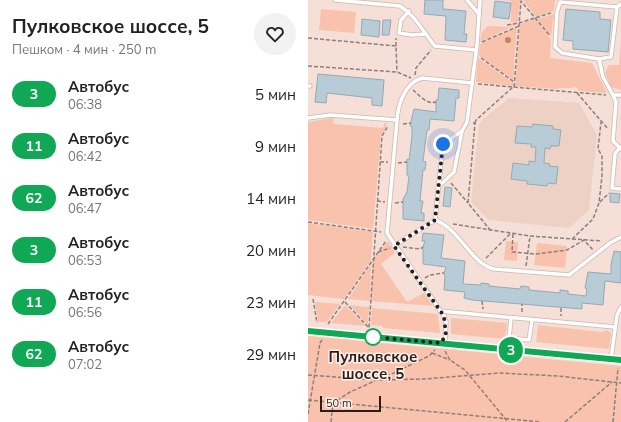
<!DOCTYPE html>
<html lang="ru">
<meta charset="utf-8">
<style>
:root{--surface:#fff;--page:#f2f2f2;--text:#222;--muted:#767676}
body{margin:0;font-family:Mulish,sans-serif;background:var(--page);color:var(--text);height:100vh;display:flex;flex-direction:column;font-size:15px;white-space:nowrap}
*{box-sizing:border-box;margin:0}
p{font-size:13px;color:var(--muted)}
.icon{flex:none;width:22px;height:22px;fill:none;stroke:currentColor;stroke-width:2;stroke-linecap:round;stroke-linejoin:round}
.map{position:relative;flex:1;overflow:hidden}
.sheet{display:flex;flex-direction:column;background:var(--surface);width:308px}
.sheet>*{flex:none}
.badge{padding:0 8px;border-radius:13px;font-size:14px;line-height:26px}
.scale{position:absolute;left:12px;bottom:10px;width:61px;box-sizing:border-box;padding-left:4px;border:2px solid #271f1c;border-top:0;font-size:11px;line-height:14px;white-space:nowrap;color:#271f1c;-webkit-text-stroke:3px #ffede6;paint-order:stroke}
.you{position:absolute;width:20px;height:20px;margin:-10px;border:3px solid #fff;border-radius:50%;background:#1a73e8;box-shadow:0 0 0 6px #1a73e833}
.map>.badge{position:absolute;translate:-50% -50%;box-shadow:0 0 0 2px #fff}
.round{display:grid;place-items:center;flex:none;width:42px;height:42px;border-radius:21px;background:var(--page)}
.head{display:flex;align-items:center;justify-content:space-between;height:68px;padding:0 12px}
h1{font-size:19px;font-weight:700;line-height:30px}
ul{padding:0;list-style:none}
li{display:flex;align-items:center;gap:12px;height:52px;padding:0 12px}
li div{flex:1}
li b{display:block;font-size:15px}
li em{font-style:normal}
li .badge{min-width:44px;font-weight:700;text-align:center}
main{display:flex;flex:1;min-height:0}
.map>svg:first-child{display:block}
.built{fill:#eed1c5}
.green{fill:#f9c2ac}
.building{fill:#b7ccd6;stroke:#95a9b3}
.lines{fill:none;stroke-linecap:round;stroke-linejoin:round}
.service-casing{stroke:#ccb7af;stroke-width:5}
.minor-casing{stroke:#ccb7af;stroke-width:8}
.path{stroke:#8e7f7a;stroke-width:1.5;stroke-dasharray:4 2;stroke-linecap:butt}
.service{stroke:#fff;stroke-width:3.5}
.minor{stroke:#fff;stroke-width:7}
.tree{fill:#bb856e}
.line-casing{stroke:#fff;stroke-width:9}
.line{stroke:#10a855;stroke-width:6}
.walk{stroke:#271f1c;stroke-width:4;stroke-dasharray:0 7.2}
.stop-dot{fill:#fff;stroke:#10a855;stroke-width:2}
.labels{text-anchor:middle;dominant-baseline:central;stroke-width:3;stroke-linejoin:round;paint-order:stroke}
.stop-label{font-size:15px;font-weight:bold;fill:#271f1c;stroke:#ffede6}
</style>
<main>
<section class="sheet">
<div class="head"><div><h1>Пулковское шоссе, 5</h1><p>Пешком · 4 мин · 250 m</p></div><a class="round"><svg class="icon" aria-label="heart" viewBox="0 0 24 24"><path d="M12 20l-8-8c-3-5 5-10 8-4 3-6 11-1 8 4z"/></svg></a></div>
<ul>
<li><span class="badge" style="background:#10a855;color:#fff">3</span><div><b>Автобус</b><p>06:38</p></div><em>5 мин</em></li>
<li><span class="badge" style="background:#10a855;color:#fff">11</span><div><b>Автобус</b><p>06:42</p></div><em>9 мин</em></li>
<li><span class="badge" style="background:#10a855;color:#fff">62</span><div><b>Автобус</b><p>06:47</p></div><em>14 мин</em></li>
<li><span class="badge" style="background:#10a855;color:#fff">3</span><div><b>Автобус</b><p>06:53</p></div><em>20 мин</em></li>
<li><span class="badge" style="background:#10a855;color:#fff">11</span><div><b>Автобус</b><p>06:56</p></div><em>23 мин</em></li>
<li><span class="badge" style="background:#10a855;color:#fff">62</span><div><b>Автобус</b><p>07:02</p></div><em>29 мин</em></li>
</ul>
</section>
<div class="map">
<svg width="313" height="422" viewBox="0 0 313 422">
<rect width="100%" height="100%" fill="#f5dfd7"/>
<!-- built -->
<path class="built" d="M201 98 271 103 289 135 281 210 261 228 181 220 163 202 171 125 175 119Z"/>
<!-- green -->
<g class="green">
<path d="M193 0H212L210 22H203V1Z"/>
<path d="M215 0H247L246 11 228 17Z"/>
<path d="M13 9 48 12 46 33 11 30Z"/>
<path d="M246 14 243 37 229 19Z"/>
<path d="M227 19 243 40 242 58 284 63 299 93 271 91 268 87C261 89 255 87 248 89L207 86 212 24Z"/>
<path d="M203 24H210L172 42 174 32 180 26 202 27Z"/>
<path d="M209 27 205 80 171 56 172 44Z"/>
<path d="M313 39V90L303 87 297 73 301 65H311Z"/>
<path d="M170 58 205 83V86L168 82Z"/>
<path d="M25 118 26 124 75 128 77 122 79 125 73 136 65 229 0 220V122Z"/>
<path d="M0 223 65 232 63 260 36 299 0 295Z"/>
<path d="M80 241 87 253 73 264 99 302 116 293 125 306 63 301 65 261Z"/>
<path d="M198 241 210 242 209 261 196 260Z"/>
<path d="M229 243 259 246 257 268 226 265Z"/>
<path d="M63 264 62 301 40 299Z"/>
<path d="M7 302 32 304 19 322H10Z"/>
<path d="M37 305 58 326 23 323Z"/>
<path d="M42 305 61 307 60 325Z"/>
<path d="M64 308 130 314 132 333 75 328V326L63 325Z"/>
<path d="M143 318 199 323 197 339 143 334Z"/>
<path d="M230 325 294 332 299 330 303 333 301 349 228 342Z"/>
<path d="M0 336 313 366V422H0Z"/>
</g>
<!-- building -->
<g class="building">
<path d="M117 0H135V9L158 11 156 34H159L158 42 137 40 138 16 116 14Z"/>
<path d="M187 1 203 3 201 19 185 17Z"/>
<path d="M258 9 292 12V19L303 20 300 52 265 49V41L255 40Z"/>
<path d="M54 19 72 21 71 37 53 35Z"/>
<path d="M75 20H83L81 35H74Z"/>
<path d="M10 74 76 80 74 106 64 105V98L19 93 18 103 7 102Z"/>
<path d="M131 88 151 90V98H148L146 121 122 119 121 130H119L115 161 118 162 117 170H115L112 201H115L113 213H116V221L95 219V199L99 192 101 176 99 175V159L101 160 102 153 104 136V126H102L106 109 128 112V100H130Z"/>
<path d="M225 124 245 126V129L253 130 251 146H243L242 149 237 148 236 163 242 164 241 166 250 167 248 184 240 183 239 186 219 184V181L203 179 205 163 221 165V161L227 162 228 147H223V144L207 143 209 126 224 127Z"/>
<path d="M137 187 144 188 142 207 135 206Z"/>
<path d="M302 193 312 194 311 203 302 202Z"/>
<path d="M115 233 136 235 133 258 157 261 155 284 173 285V283L181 284V286L212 289 213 286 221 287V290L252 293V290L260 291V294L278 296 279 289 277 288 280 272 303 274V265L306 251 313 252V283L297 281 295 305 274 303V309L164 300 156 298 157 292 136 290 137 276 136 273 138 267 115 264V247L117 241H114Z"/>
</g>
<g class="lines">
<!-- service casing -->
<g class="service-casing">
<g id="service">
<path d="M27 0 92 6C108 16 115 32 127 46L168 50"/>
<path d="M159 0 171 14"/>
<path d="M101 11 93 20 91 33 104 35 117 34"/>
<path d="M291 59 254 53 247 47 249 12 252 2 309 7"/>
<path d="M0 86H2"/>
<path d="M305 95 295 77 291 59 303 57 309 7 313 4"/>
<path d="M313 95H305L308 102 305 141 313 149"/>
<path d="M0 118 22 115 89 120 79 233 136 316 138 322 137 343"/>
<path d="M89 120C90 104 97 83 114 78L164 83"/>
<path d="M312 147 307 154 304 188 313 189"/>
<path d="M130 187 146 172 154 131"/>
<path d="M127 220C151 228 163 264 186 269L261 275 302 243 313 237"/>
<path d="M86 246 127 220 135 144 154 131 159 122 169 45 172 0"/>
<path d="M132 311 307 327"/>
<path d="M203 318 201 338 221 340 224 320"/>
<path d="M303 359 309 315 313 307"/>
</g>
</g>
<!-- minor casing -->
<g class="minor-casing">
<path id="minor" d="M0 331 313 360"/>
</g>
<!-- path -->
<g class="path">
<path d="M199 25 211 23 243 13"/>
<path d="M0 38 88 46 89 72"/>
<path d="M174 42 211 26"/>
<path d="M88 46V38"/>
<path d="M173 58 206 82"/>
<path d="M0 66 89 72 103 78"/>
<path d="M107 75 108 68 123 50"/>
<path d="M170 84 298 95"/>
<path d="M206 87 213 1 242 36"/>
<path d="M105 90C111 95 119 105 128 102"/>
<path d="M269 93 300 129"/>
<path d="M165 123H167L160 203 183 231"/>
<path d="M167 123 168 120 205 87"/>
<path d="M95 124 103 123"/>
<path d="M72 162H80"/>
<path d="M90 163 99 162"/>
<path d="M143 183 160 203"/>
<path d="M69 201 77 202"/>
<path d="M292 202 301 193"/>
<path d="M87 203 95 202"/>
<path d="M0 222 73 232"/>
<path d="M145 224 222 236 294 241"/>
<path d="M205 234 204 252 227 254 259 250 276 240 285 250"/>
<path d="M264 239 285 219 291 203 294 176V156L290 149 293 122"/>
<path d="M95 247 112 249 115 247"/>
<path d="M70 252 82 248"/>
<path d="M178 258 202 234"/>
<path d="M218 266 222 236"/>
<path d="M117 278 122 275 136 273"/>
<path d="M5 299 9 323"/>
<path d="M174 301 175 309"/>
<path d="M37 302 61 328 74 136 80 126"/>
<path d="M253 308V316"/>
<path d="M214 312V304"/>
<path d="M20 324 78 241"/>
<path d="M137 351 142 360 157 370 200 422"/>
<path d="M124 353 142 360"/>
<path d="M0 375 69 380 117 379 191 373 250 376 313 383"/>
<path d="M73 379 121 356 127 350"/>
<path d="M0 400 233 422"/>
<path d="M0 414 12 343 14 340"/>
<path d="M23 422 25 403 42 392 67 381"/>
<path d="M257 422 304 382"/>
<path d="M305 422 310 368"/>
</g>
<!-- service -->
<use href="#service" class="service"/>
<!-- minor -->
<use href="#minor" class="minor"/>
</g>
<!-- trees -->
<circle class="tree" cx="200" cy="40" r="3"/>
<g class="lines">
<!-- line casing -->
<g class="line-casing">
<path id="line" d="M0 331 313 360"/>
</g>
<!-- line -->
<use href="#line" class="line"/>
<!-- walk -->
<path class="walk" d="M65 337 132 343 138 336 136 316 86 246 127 220 135 144"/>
</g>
<!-- markers -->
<circle class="stop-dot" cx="65" cy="337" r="8"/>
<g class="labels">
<!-- stop labels -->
<g class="stop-label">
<text x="65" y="356">Пулковское<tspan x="65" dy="17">шоссе, 5</tspan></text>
</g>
</g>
</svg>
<div class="scale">50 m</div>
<div class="you" style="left:135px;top:144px"></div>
<b class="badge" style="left:203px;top:350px;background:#10a855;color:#fff">3</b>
</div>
</main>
